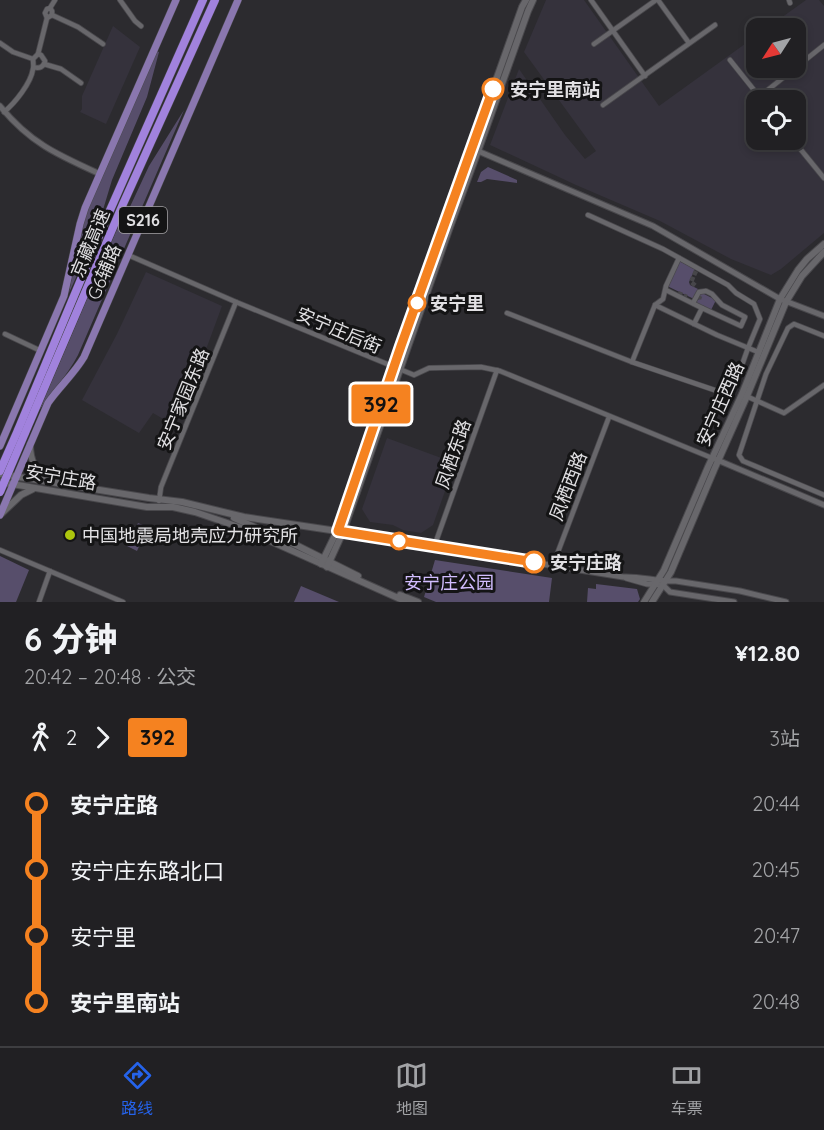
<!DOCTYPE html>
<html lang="zh">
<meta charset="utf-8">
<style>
:root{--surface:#212023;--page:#2d2d30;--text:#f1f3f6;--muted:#a2a3a6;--line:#3e3e41;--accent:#2563eb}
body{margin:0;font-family:Quicksand,"Noto Sans SC",sans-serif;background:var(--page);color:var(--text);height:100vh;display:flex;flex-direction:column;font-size:22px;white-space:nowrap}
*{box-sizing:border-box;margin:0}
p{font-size:20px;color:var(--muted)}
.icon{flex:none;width:33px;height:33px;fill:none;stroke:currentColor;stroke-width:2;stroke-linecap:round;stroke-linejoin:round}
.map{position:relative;height:602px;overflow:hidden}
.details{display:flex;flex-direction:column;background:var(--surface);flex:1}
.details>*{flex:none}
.badge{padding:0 12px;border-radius:4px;font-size:21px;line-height:39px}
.needle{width:39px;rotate:234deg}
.buttons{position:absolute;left:746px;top:18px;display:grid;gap:12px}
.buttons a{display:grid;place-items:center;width:60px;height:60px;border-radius:12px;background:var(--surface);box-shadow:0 3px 9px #0003,0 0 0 2px var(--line);font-size:30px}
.map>.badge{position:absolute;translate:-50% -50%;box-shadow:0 0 0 3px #fff}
.legs{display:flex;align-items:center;gap:9px;height:66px;padding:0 24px;font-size:20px}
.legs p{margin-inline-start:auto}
.overview{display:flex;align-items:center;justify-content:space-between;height:102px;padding:0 24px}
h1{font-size:33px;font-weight:800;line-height:45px}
ul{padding:0 24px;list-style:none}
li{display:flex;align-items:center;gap:21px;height:66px;font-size:22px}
li i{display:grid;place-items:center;width:9px;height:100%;margin:0 8px;background:currentColor}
li i::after{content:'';width:15px;height:15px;margin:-8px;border:4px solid;border-radius:50%;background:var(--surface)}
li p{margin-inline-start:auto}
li:first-child i{background:linear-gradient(#0000 50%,currentColor 0)}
li:last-child i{background:linear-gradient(currentColor 50%,#0000 0)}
.tab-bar{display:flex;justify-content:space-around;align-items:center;height:84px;border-top:2px solid var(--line);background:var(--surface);font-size:16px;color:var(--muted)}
.tab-bar a{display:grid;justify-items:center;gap:3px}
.tab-bar .current{color:var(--accent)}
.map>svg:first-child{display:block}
.built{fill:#35323c;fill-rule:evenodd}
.green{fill:#574e6b}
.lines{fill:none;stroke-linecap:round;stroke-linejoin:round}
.minor-tunnel{stroke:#47464a;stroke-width:4.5;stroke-dasharray:4.5 2;stroke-linecap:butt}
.minor-casing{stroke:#49484c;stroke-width:6}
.tertiary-casing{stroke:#49484c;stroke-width:7}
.secondary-casing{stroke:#49484c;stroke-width:8}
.primary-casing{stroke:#49484c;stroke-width:8}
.motorway-casing{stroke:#49484c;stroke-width:9}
.minor{stroke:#68676b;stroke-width:4.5}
.tertiary{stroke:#68676b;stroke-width:5}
.secondary{stroke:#68676b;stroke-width:6}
.primary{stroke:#8a77af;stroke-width:7}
.motorway{stroke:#a182dd;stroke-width:8}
.motorway-bridge-casing{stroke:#49484c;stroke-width:9;stroke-linecap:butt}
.motorway-bridge{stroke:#a182dd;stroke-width:8}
.line-1-casing{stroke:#fff;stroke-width:14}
.line-1{stroke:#f58220;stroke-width:9}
.stop-1-dot{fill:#fff;stroke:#f58220;stroke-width:3}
.poi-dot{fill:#adc60e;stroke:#141415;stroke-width:2}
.labels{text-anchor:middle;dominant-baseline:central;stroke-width:6;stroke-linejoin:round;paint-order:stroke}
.shield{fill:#141415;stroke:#a4a3a5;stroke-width:1.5}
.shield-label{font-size:16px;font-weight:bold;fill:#e1e0e3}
.stop-label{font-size:18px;font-weight:bold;fill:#e1e0e3;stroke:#141415;text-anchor:start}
.street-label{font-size:18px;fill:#e1e0e3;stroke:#141415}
.poi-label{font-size:18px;fill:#e1e0e3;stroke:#141415;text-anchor:start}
.park-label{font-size:18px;fill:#d2beff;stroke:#141415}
</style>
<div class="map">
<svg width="824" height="602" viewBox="0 0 824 602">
<rect width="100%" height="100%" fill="#2c2b2f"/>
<!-- built -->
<g class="built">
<path d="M546 0H584L659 106 756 36V68H795V28H767L806 0H819L824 6V233L781 269 771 275 731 259 660 221 576 185 490 145 519 69 565 135 585 159 596 151 524 52ZM756 100H795V140H756Z"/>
<path d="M113 26 140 47 106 124 80 112 82 109V96Z"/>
<path d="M146 272 222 306 194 382 170 423 153 413 139 433 82 400 117 334Z"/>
<path d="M387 438 455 463 433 525 421 533 403 530 393 525 370 522 362 509Z"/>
</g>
<!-- green -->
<g class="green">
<path d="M156 51 159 52 147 97 112 180 96 233 69 293 80 232 86 211Z"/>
<path d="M184 110 78 355C67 376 51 392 39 411L118 227 128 211 149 166Z"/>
<path d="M488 167 517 180V183L487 179 481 182H477L481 172Z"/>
<path d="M679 261 695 269 689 282 690 285 698 289 694 299 667 286Z"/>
<path d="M700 292 716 300 711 310 696 303 697 299 700 300 697 298Z"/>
<path d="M138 523 148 527 137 551 127 546Z"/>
<path d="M0 556 29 570 16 602H0Z"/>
<path d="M435 560 552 578 549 602H436L424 597Z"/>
<path d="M596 584 637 589 640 599 638 602H587L588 588 596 589Z"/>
<path d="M301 586 339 602H294Z"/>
</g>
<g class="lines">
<!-- minor-tunnel -->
<g class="minor-tunnel">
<path d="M696 271 691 282 696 286"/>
<path d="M678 293 687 297"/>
<path d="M699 299 700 296"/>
</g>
<!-- minor casing -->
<g class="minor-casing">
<g id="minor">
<path d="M120 0 135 21 141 26"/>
<path d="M591 0 645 76"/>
<path d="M658 0 689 43"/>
<path d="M789 0 790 3"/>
<path d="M50 8 52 11V15L47 18 45 13 47 9 50 8 55 0"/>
<path d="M52 15 78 27 103 44"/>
<path d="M0 43 13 52 33 59"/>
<path d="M594 44 656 0"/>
<path d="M38 54 47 18"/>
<path d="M730 60 762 100"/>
<path d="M44 64 61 69 81 83"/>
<path d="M759 97 824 45"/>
<path d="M603 105 715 25"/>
<path d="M4 112C15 103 31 83 33 69 34 66 33 62 33 59L38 54 41 55 45 61C44 67 39 69 34 67"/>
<path d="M793 140 824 178"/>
<path d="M588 215 663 249 728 285 736 293 754 304 760 319 748 348 731 396"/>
<path d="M128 255 236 302 414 375 429 368 481 367 500 371 712 458"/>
<path d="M666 290 702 308"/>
<path d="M693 303 699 292 706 291 712 294 722 305 745 317 741 326 702 308 694 324"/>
<path d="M655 305 717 335 758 352"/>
<path d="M507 313 632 362 732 396"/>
<path d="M5 334 41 351"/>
<path d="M824 336 794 324 788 328 766 374 739 455 743 461 824 495"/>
<path d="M632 362 655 305 663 299 666 286 679 258"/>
<path d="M746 396 784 413 824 385"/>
<path d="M159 501 161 487 236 302"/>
<path d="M434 547 497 370"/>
<path d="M0 550 123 602"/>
<path d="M553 565 609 417"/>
<path d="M39 602 50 571"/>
</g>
</g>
<!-- tertiary casing -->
<g class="tertiary-casing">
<g id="tertiary">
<path d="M0 106C30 143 58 155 100 174"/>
<path d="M478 151 653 226 780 299 824 316"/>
<path d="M715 459 824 505"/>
<path d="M339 531 623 577C641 576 658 582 676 581L740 591 786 602"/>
<path d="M626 578 647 584 663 585 670 592 734 602"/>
</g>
</g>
<!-- secondary casing -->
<g class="secondary-casing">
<g id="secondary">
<path d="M30 445C30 459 36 472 47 480"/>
<path d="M0 474 149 498 182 502 244 517 337 531"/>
<path d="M0 482 147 507H173L195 512 239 527 407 602"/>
<path d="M2 513 21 495 33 489"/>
<path d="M234 518 298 546 358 576"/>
<path d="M321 564 337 531 417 303 522 7 526 0"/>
<path d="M327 567 343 532 450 227 478 151 528 11 533 0"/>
<path d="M400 595 418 602"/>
<path d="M644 602 664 570 708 467 742 394 780 299 798 270 807 259 824 244"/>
<path d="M652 602 671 572 714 470 747 396 786 302 802 276 824 252"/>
</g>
</g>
<!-- primary casing -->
<g class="primary-casing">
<g id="primary">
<path d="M0 446 64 296 80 224 85 208 176 0"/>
<path d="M0 515 48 403C59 387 74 374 84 357L238 0"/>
</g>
</g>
<!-- motorway casing -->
<g class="motorway-casing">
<g id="motorway">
<path d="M18 430 107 217 203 0"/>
<path d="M25 433 123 204 215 0"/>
</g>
</g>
<!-- minor -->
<use href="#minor" class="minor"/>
<!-- tertiary -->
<use href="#tertiary" class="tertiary"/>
<!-- secondary -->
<use href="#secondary" class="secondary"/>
<!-- primary -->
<use href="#primary" class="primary"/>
<!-- motorway -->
<use href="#motorway" class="motorway"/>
<!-- motorway-bridge casing -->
<g class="motorway-bridge-casing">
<g id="motorway-bridge">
<path d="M0 471 18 430"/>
<path d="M0 492 25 433"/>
</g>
</g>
<!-- motorway-bridge -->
<use href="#motorway-bridge" class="motorway-bridge"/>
</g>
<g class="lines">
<!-- line-1 casing -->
<g class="line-1-casing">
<path id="line-1" d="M493 89 401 346 338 531 534 562"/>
</g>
<!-- line-1 -->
<use href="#line-1" class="line-1"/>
</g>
<!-- markers -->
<g class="stop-1-dot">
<circle cx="493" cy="89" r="10"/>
<circle cx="417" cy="303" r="8"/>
<circle cx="399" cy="541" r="8"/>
<circle cx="534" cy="562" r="10"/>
</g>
<circle class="poi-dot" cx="70" cy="535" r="6"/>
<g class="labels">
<!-- shield labels -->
<rect class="shield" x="119" y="207" width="48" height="26" rx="4.5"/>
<g class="shield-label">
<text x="143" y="220">S216</text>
</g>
<!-- stop labels -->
<g class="stop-label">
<text x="510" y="89">安宁里南站</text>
<text x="430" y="303">安宁里</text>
<text x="550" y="562">安宁庄路</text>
</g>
<!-- street labels -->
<g class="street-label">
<text transform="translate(90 243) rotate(-67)">京藏高速</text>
<text transform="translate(104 272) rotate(-67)">G6辅路</text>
<text transform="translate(339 330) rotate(23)">安宁庄后街</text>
<text transform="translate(183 399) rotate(-68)">安宁家园东路</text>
<text transform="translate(720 404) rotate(-66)">安宁庄西路</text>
<text transform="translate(453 454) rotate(-71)">凤栖东路</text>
<text transform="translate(61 477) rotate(10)">安宁庄路</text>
<text transform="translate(568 486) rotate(-69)">凤栖西路</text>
</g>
<!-- poi labels -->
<g class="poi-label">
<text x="82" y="535">中国地震局地壳应力研究所</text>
</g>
<!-- park labels -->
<g class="park-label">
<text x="449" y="582">安宁庄公园</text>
</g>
</g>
</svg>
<div class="buttons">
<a><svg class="needle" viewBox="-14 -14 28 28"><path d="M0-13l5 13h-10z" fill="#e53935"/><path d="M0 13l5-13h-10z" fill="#a2a3a6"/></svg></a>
<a><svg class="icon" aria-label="locate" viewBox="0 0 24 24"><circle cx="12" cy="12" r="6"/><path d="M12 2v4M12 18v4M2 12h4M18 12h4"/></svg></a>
</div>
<b class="badge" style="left:381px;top:404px;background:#f58220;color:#111">392</b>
</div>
<section class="details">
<div class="overview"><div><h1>6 分钟</h1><p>20:42 – 20:48 · 公交</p></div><b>¥12.80</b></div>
<div class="legs"><svg class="icon" aria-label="walk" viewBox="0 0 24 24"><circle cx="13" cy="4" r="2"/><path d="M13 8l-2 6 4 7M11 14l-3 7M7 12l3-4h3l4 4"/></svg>2<svg class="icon" aria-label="forward" viewBox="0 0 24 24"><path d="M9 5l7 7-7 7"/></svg><b class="badge" style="background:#f58220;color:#111">392</b><p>3站</p></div>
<ul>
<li><i style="color:#f58220"></i><b>安宁庄路</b><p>20:44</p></li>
<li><i style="color:#f58220"></i><span>安宁庄东路北口</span><p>20:45</p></li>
<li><i style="color:#f58220"></i><span>安宁里</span><p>20:47</p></li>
<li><i style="color:#f58220"></i><b>安宁里南站</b><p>20:48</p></li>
</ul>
</section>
<nav class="tab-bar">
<a class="current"><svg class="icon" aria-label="directions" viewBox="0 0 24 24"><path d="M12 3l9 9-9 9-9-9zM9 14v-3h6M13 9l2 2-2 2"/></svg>路线</a>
<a><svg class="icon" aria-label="map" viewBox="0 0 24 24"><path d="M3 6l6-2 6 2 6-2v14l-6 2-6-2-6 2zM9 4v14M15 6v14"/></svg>地图</a>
<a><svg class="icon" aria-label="tickets" viewBox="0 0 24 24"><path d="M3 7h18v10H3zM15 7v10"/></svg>车票</a>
</nav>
